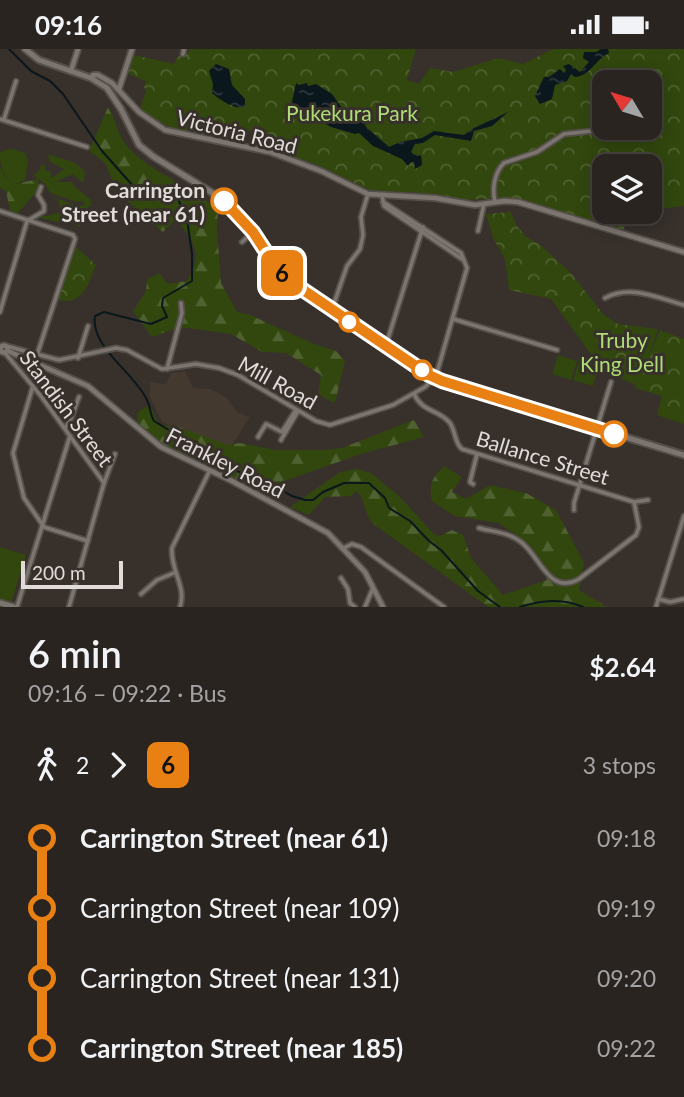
<!DOCTYPE html>
<meta charset="utf-8">
<style>
:root{--surface:#292420;--page:#35302d;--text:#f1f3f6;--muted:#a5a4a5;--line:#45413e}
body{margin:0;font-family:Lato,sans-serif;background:var(--page);color:var(--text);height:100vh;display:flex;flex-direction:column;font-size:26px;white-space:nowrap}
*{box-sizing:border-box;margin:0}
p{font-size:23px;color:var(--muted)}
.icon{flex:none;width:38px;height:38px;fill:none;stroke:currentColor;stroke-width:2;stroke-linecap:round;stroke-linejoin:round}
.map{position:relative;height:558px;overflow:hidden}
.side{display:flex;flex-direction:column;background:var(--surface);flex:1}
.side>*{flex:none}
.badge{padding:0 14px;border-radius:10px;font-size:24px;line-height:46px}
.needle{width:46px;rotate:308deg}
.controls{position:absolute;left:592px;top:21px;display:grid;gap:14px}
.controls a{display:grid;place-items:center;width:70px;height:70px;border-radius:14px;background:var(--surface);box-shadow:0 4px 18px #0003,0 0 0 2px var(--line);font-size:35px}
.scale{position:absolute;left:21px;bottom:18px;width:102px;box-sizing:border-box;padding-left:7px;border:4px solid #e1dcd9;border-top:0;font-size:19px;line-height:24px;white-space:nowrap;color:#e1dcd9;-webkit-text-stroke:5px #37302b;paint-order:stroke}
.map>.badge{position:absolute;translate:-50% -50%;box-shadow:0 0 0 4px #fff}
.legs{display:flex;align-items:center;gap:10px;height:77px;padding:0 28px;font-size:23px}
.legs p{margin-inline-start:auto}
.summary{display:flex;align-items:center;justify-content:space-between;height:119px;padding:0 28px}
h1{font-size:38px;font-weight:600;line-height:52px}
ul{padding:0 28px;list-style:none}
li{display:flex;align-items:center;gap:24px;height:70px;font-size:26px}
li i{display:grid;place-items:center;width:10px;height:100%;margin:0 9px;background:currentColor}
li i::after{content:'';width:18px;height:18px;margin:-9px;border:5px solid;border-radius:50%;background:var(--surface)}
li p{margin-inline-start:auto}
li:first-child i{background:linear-gradient(#0000 50%,currentColor 0)}
li:last-child i{background:linear-gradient(currentColor 50%,#0000 0)}
.status{display:flex;justify-content:space-between;align-items:center;height:49px;padding:0 35px;background:var(--surface);direction:ltr}
.status svg{height:19px;fill:currentColor}
.map>svg:first-child{display:block}
.built{fill:#44392f}
.grass{fill:#31470e}
.forest{fill:url(#forest-firs)}
.park{fill:url(#park-crowns);fill-rule:evenodd}
.water{fill:url(#water-ripples)}
.lines{fill:none;stroke-linecap:round;stroke-linejoin:round}
.stream{stroke:#0a171c;stroke-width:2}
.minor-casing{stroke:#554f4a;stroke-width:7}
.tertiary-casing{stroke:#554f4a;stroke-width:8}
.secondary-casing{stroke:#554f4a;stroke-width:9}
.minor{stroke:#7c756f;stroke-width:3.5}
.tertiary{stroke:#7c756f;stroke-width:4.5}
.secondary{stroke:#7c756f;stroke-width:5}
.line-1-casing{stroke:#fff;stroke-width:16}
.line-1{stroke:#e88013;stroke-width:10}
.stop-1-dot{fill:#fff;stroke:#e88013;stroke-width:3.5}
.labels{text-anchor:middle;dominant-baseline:central;stroke-width:6;stroke-linejoin:round;paint-order:stroke}
.park-label{font-size:21px;fill:#afdc77;stroke:#37302b}
.street-label{font-size:21px;fill:#e1dcd9;stroke:#37302b}
.stop-label{font-size:21px;font-weight:bold;fill:#e1dcd9;stroke:#37302b;text-anchor:end}
</style>
<div class="status"><b>09:16</b><svg viewBox="0 0 49 12"><path d="M0 12V9h3v3zM5 12V6h3v6zM10 12V3h3v9zM15 12V0h3v12zM26 1h20v11H26zM47 4h2v5h-2z"/></svg></div>
<div class="map">
<svg width="684" height="558" viewBox="0 0 684 558">
<defs>
<pattern id="forest-firs" width="22" height="20" patternUnits="userSpaceOnUse" patternTransform="scale(1.75)"><rect width="22" height="20" fill="#31470e"/><path d="M5 1l3.5 6h-7zM16 11l3.5 6h-7z" fill="#4f6130"/></pattern>
<pattern id="park-crowns" width="20" height="18" patternUnits="userSpaceOnUse" patternTransform="scale(1.75)"><rect width="20" height="18" fill="#31470e"/><path d="M2 6a3 3 0 1 1 6 0M12 15a3 3 0 1 1 6 0" fill="none" stroke="#4f6130"/></pattern>
<pattern id="water-ripples" width="26" height="14" patternUnits="userSpaceOnUse" patternTransform="scale(1.75)"><rect width="26" height="14" fill="#0a171c"/><path d="M2 4q2-2 4 0t4 0M15 11q2-2 4 0t4 0" fill="none" stroke="#2d383c"/></pattern>
</defs>
<rect width="100%" height="100%" fill="#37302b"/>
<!-- built -->
<path class="built" d="M185 322 193 339 210 340 226 348 237 363 250 368 231 398 162 373 150 348V333L166 335 171 324Z"/>
<!-- grass -->
<g class="grass">
<path d="M13 100 25 104 28 111 25 131 15 135C2 126 0 120 0 104L4 101Z"/>
<path d="M52 106C64 111 79 112 85 124L83 134 73 125 55 133H72L75 138 94 153 90 152 92 156 89 157 80 178 66 172 61 174 40 169 32 171 41 165 46 167 61 163 58 151 53 148 78 157 85 156 83 152 77 153 50 144 45 135 33 126 39 122 41 116H45V122H50L52 129 64 120 50 113 48 107Z"/>
<path d="M558 306 577 312 571 331 552 325Z"/>
<path d="M579 312 598 318 593 337 573 331Z"/>
<path d="M0 498 26 506 11 555 0 552Z"/>
</g>
<!-- forest -->
<g class="forest">
<path d="M108 58C116 70 117 86 127 97 152 126 192 135 218 162L217 180 221 234 237 263 250 266 314 295 336 302 345 312 335 354 318 346 321 326 286 304 262 303 231 285 180 278 152 288 133 262 146 242 147 230 159 224 168 235 187 232C203 208 195 189 175 171L163 183 117 143 105 114 89 102Z"/>
<path d="M0 118 4 127 15 135 38 130 39 140 16 166 10 161 6 142 0 139Z"/>
<path d="M149 356 160 377 174 376 228 396 240 394 276 401H325L342 399 414 371 424 388 361 405 279 434 255 438 160 398 137 376 138 363Z"/>
<path d="M444 417 462 428 452 443 466 450 490 436 526 444 556 461 584 514 579 541 607 558H488L372 474C364 463 365 452 357 442L350 447 325 448 309 466 290 458 340 423 357 420 371 424 399 447 434 485 440 487 452 481 463 486 471 509 503 546 547 531 541 515 523 491 499 474 454 467 432 452C428 435 433 428 444 417Z"/>
</g>
<!-- park -->
<g class="park">
<path d="M189 0H416L407 31 419 35 430 19 453 23 498 9 523 15 553 0H684V157L649 161V117H604V163H640L626 170 623 185 504 149 464 151 437 145 370 141 315 115 259 96 261 89 256 84 244 80 241 90 172 80 140 60 146 41 144 38 146 32 128 25 134 6 174 15 177 8 188 4ZM604 33H649V79H604Z"/>
<path d="M511 163 516 176 526 188 539 195 571 224 603 265 618 275 658 280 649 306 660 281 684 290V375L657 366 662 347 635 339 636 336 603 322 551 250 509 241 505 210 493 189 486 165Z"/>
<path d="M75 197 96 216C88 235 83 257 58 251Z"/>
</g>
<!-- water -->
<g class="water">
<path d="M601 0H608L609 4C595 11 590 27 575 28L571 25 567 32 555 36 552 50 540 55 535 47 544 28H549L560 20 564 24 566 21 563 17 569 15 580 23 589 13 583 9 584 3H596Z"/>
<path d="M216 15 229 20 232 36 245 50V57C236 62 220 51 212 44L213 35 209 22Z"/>
<path d="M296 34 299 36 307 34 308 37 316 35 332 45 342 59 363 70 366 78 389 98 400 93 422 89 434 82 464 86 472 80 508 63 492 77 474 82 471 92 435 86 423 94 415 95 411 103 417 107 421 106 422 116 415 120 414 113H411L408 117 402 110 373 97 359 84 355 85 331 78 315 69 297 68 292 53Z"/>
</g>
<g class="lines">
<!-- stream -->
<g class="stream">
<path d="M9 0 31 22 50 32 63 45 102 102 134 138 162 143 178 150 187 170 192 205V232L163 249 162 257 167 268 151 275 104 263 95 267C90 298 135 324 147 351 150 357 150 365 154 372L187 392 197 393 206 406 216 409 239 423 262 430 292 447 305 451H313L323 443 344 434H369L385 449 389 459 410 472 429 492 441 501 478 542 500 558"/>
<path d="M520 558C541 551 563 549 583 558"/>
</g>
<!-- minor casing -->
<g class="minor-casing">
<g id="minor">
<path d="M183 5 184 0"/>
<path d="M0 70 87 98"/>
<path d="M4 70 16 32"/>
<path d="M382 146 384 157 462 210"/>
<path d="M495 153C492 140 494 124 504 114L537 103 564 85 620 79"/>
<path d="M0 162 73 186 75 190 37 306"/>
<path d="M478 182 484 155"/>
<path d="M242 193 253 183"/>
<path d="M605 249C631 235 658 249 684 256"/>
<path d="M332 260 347 217 360 200 363 186 361 168 368 145"/>
<path d="M0 263 27 172 44 162V156L38 146 41 138"/>
<path d="M453 270 557 301"/>
<path d="M386 296 423 178"/>
<path d="M6 297 59 311 116 299 127 301 162 320 196 315 219 319 238 326 316 372 330 376 393 356 425 338 436 327 467 219 461 204 383 153"/>
<path d="M5 304 41 347 104 434"/>
<path d="M78 309 88 277"/>
<path d="M167 320 182 264 181 254"/>
<path d="M33 337 13 404 24 449 44 478 88 492"/>
<path d="M414 345C423 364 439 360 450 374 456 383 454 393 462 400L634 453 648 451"/>
<path d="M65 379 70 372 79 348"/>
<path d="M258 388 266 375 282 383 296 361"/>
<path d="M281 391 298 362"/>
<path d="M473 435 470 433 477 405"/>
<path d="M574 461V454L611 333"/>
<path d="M479 479C494 483 508 483 521 493 540 507 549 547 579 530L636 486 639 478 634 453"/>
<path d="M344 499 352 495 361 498 444 558"/>
<path d="M341 529 348 540 350 554 355 558"/>
<path d="M141 545 157 531 174 524"/>
<path d="M658 550 670 553 684 550"/>
<path d="M17 558 70 387"/>
<path d="M69 558 104 434 115 405"/>
<path d="M180 558C187 538 170 521 172 499L210 421"/>
<path d="M365 558 373 539"/>
<path d="M656 558 684 467"/>
</g>
</g>
<!-- tertiary casing -->
<g class="tertiary-casing">
<g id="tertiary">
<path d="M71 22 78 0"/>
<path d="M91 29 93 26H98L112 34 139 63 165 81 270 103 321 122 368 145 435 149 475 156 505 152 518 153 684 203"/>
<path d="M119 40 132 0"/>
<circle cx="4" cy="300" r="3.5"/>
<path d="M8 302 88 337 161 398 232 432 328 484 365 523 383 558"/>
</g>
</g>
<!-- secondary casing -->
<g class="secondary-casing">
<g id="secondary">
<path d="M25 0 39 11 91 29 107 39 121 60 139 96 154 108 224 151 253 183 270 209 290 232 429 326 442 332 684 406"/>
<path d="M0 554 14 558"/>
</g>
</g>
<!-- minor -->
<use href="#minor" class="minor"/>
<!-- tertiary -->
<use href="#tertiary" class="tertiary"/>
<!-- secondary -->
<use href="#secondary" class="secondary"/>
</g>
<g class="lines">
<!-- line-1 casing -->
<g class="line-1-casing">
<path id="line-1" d="M224 152 253 183 270 209 290 232 429 326 442 332 614 385"/>
</g>
<!-- line-1 -->
<use href="#line-1" class="line-1"/>
</g>
<!-- markers -->
<g class="stop-1-dot">
<circle cx="224" cy="152" r="12"/>
<circle cx="349" cy="273" r="9"/>
<circle cx="422" cy="321" r="9"/>
<circle cx="614" cy="385" r="12"/>
</g>
<g class="labels">
<!-- park labels -->
<g class="park-label">
<text x="352" y="63">Pukekura Park</text>
<text x="622" y="290">Truby<tspan x="622" dy="24">King Dell</tspan></text>
</g>
<!-- street labels -->
<g class="street-label">
<text transform="translate(237 82) rotate(14)">Victoria Road</text>
<text transform="translate(278 333) rotate(29)">Mill Road</text>
<text transform="translate(67 359) rotate(53)">Standish Street</text>
<text transform="translate(543 408) rotate(17)">Ballance Street</text>
<text transform="translate(226 413) rotate(27)">Frankley Road</text>
</g>
<!-- stop labels -->
<g class="stop-label">
<text x="205" y="140">Carrington<tspan x="205" dy="24">Street (near 61)</tspan></text>
</g>
</g>
</svg>
<div class="controls">
<a><svg class="needle" viewBox="-14 -14 28 28"><path d="M0-13l5 13h-10z" fill="#e53935"/><path d="M0 13l5-13h-10z" fill="#a5a4a5"/></svg></a>
<a><svg class="icon" aria-label="layers" viewBox="0 0 24 24"><path d="M12 4l9 5-9 5-9-5zM3 14l9 5 9-5"/></svg></a>
</div>
<div class="scale">200 m</div>
<b class="badge" style="left:282px;top:224px;background:#e88013;color:#111">6</b>
</div>
<section class="side">
<div class="summary"><div><h1>6 min</h1><p>09:16 – 09:22 · Bus</p></div><b>$2.64</b></div>
<div class="legs"><svg class="icon" aria-label="walk" viewBox="0 0 24 24"><circle cx="13" cy="4" r="2"/><path d="M13 8l-2 6 4 7M11 14l-3 7M7 12l3-4h3l4 4"/></svg>2<svg class="icon" aria-label="forward" viewBox="0 0 24 24"><path d="M9 5l7 7-7 7"/></svg><b class="badge" style="background:#e88013;color:#111">6</b><p>3 stops</p></div>
<ul>
<li><i style="color:#e88013"></i><b>Carrington Street (near 61)</b><p>09:18</p></li>
<li><i style="color:#e88013"></i><span>Carrington Street (near 109)</span><p>09:19</p></li>
<li><i style="color:#e88013"></i><span>Carrington Street (near 131)</span><p>09:20</p></li>
<li><i style="color:#e88013"></i><b>Carrington Street (near 185)</b><p>09:22</p></li>
</ul>
</section>
